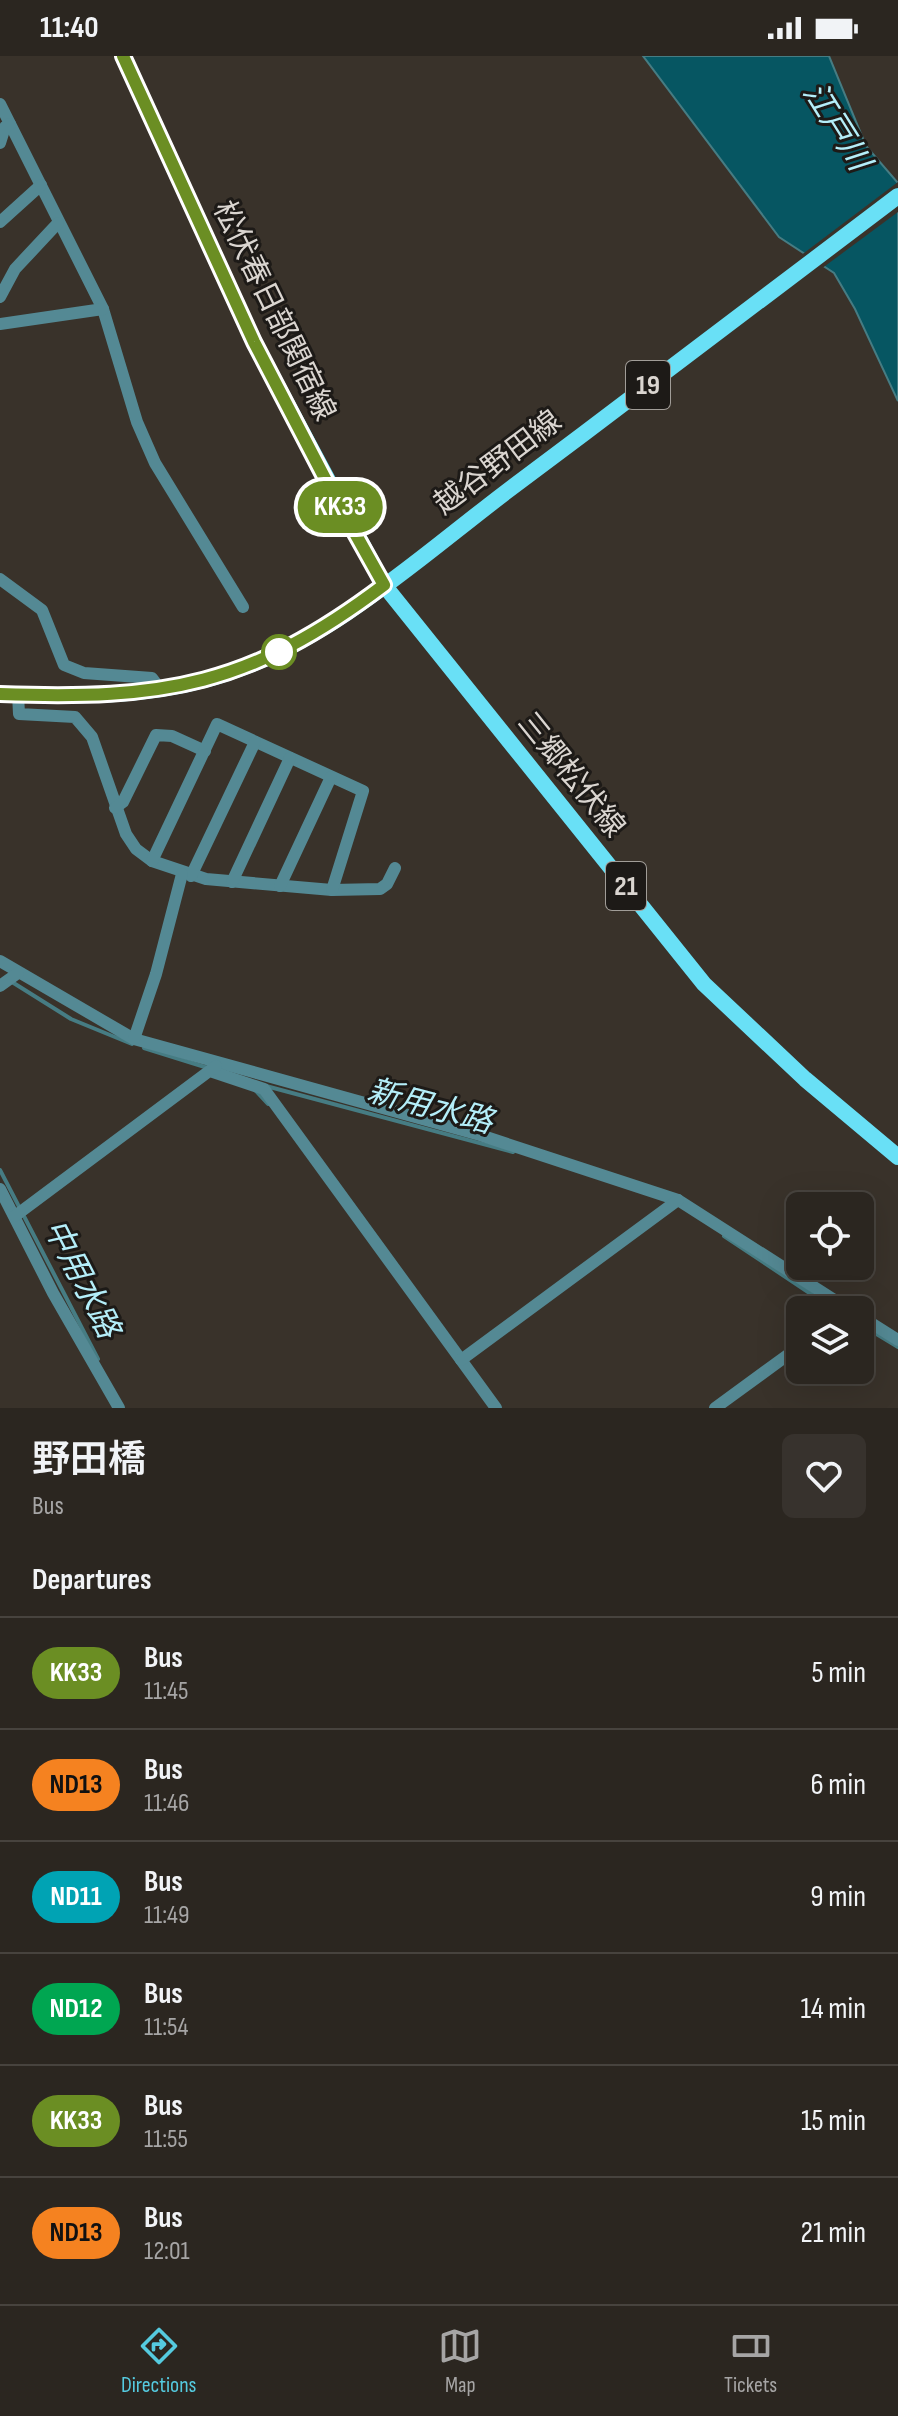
<!DOCTYPE html>
<meta charset="utf-8">
<style>
:root{--surface:#2b2620;--page:#37322d;--text:#f1f3f6;--muted:#a6a5a5;--line:#47433e;--accent:#55cadf}
body{margin:0;font-family:"Sofia Sans Condensed","Noto Sans JP",sans-serif;background:var(--page);color:var(--text);height:100vh;display:flex;flex-direction:column;font-size:30px;white-space:nowrap}
*{box-sizing:border-box;margin:0}
p{font-size:26px;color:var(--muted)}
.icon{flex:none;width:44px;height:44px;fill:none;stroke:currentColor;stroke-width:2;stroke-linecap:round;stroke-linejoin:round}
.map{position:relative;height:1352px;overflow:hidden}
.drawer{display:flex;flex-direction:column;background:var(--surface);flex:1}
.drawer>*{flex:none}
.badge{padding:0 16px;border-radius:26px;font-size:28px;line-height:52px}
.buttons{position:absolute;left:786px;top:1136px;display:grid;gap:16px}
.buttons a{display:grid;place-items:center;width:88px;height:88px;border-radius:12px;background:var(--surface);box-shadow:0 8px 32px #0002,0 0 0 2px var(--line);font-size:40px}
.map>.badge{position:absolute;translate:-50% -50%;box-shadow:0 0 0 4px #fff}
h2{padding:0 32px;font-size:30px;line-height:72px}
.round{display:grid;place-items:center;flex:none;width:84px;height:84px;border-radius:12px;background:var(--page)}
.summary{display:flex;align-items:center;justify-content:space-between;height:136px;padding:0 32px}
h1{font-size:38px;font-weight:600;line-height:60px}
ul{padding:0;list-style:none}
li{display:flex;align-items:center;gap:24px;height:112px;padding:0 32px;border-top:2px solid var(--line)}
li div{flex:1}
li b{display:block;font-size:30px}
li em{font-style:normal}
li .badge{min-width:88px;font-weight:700;text-align:center}
.status{display:flex;justify-content:space-between;align-items:center;height:56px;padding:0 40px;background:var(--surface);direction:ltr}
.status svg{height:22px;fill:currentColor}
.tabs{display:flex;justify-content:space-around;align-items:center;height:112px;border-top:2px solid var(--line);background:var(--surface);font-size:22px;color:var(--muted)}
.tabs a{display:grid;justify-items:center;gap:4px}
.tabs .current{color:var(--accent)}
.map>svg:first-child{display:block}
.water{fill:#065662;stroke:#467c83;stroke-width:2}
.pier{fill:#39322a}
.lines{fill:none;stroke-linecap:round;stroke-linejoin:round}
.stream{stroke:#467c83;stroke-width:4}
.minor{stroke:#548994;stroke-width:12}
.major{stroke:#69e0f6;stroke-width:16}
.line-casing{stroke:#fff;stroke-width:18}
.line{stroke:#6b8e23;stroke-width:12}
.stop-dot{fill:#fff;stroke:#6b8e23;stroke-width:4}
.labels{text-anchor:middle;dominant-baseline:central;stroke-width:6;stroke-linejoin:round;paint-order:stroke}
.shield{fill:#1d1a17;stroke:#a19d98;stroke-width:2}
.shield-label{font-size:28px;font-weight:bold;fill:#dad5d0}
.street-label{font-size:30px;fill:#dad5d0;stroke:#1d1a17}
.water-label{font-size:32px;font-style:italic;fill:#b4eef9;stroke:#1d1a17}
</style>
<div class="status"><b>11:40</b><svg viewBox="0 0 49 12"><path d="M0 12V9h3v3zM5 12V6h3v6zM10 12V3h3v9zM15 12V0h3v12zM26 1h20v11H26zM47 4h2v5h-2z"/></svg></div>
<div class="map">
<svg width="898" height="1352" viewBox="0 0 898 1352">
<rect width="100%" height="100%" fill="#39322a"/>
<!-- water -->
<path class="water" d="M643 0H829L866 90 898 127V345L855 253 834 217 779 181Z"/>
<!-- pier -->
<path class="pier" d="M898 126V156L821 213 800 200Z"/>
<g class="lines">
<!-- stream -->
<g class="stream">
<path d="M12 926 71 963 132 988"/>
<path d="M144 992 208 1012"/>
<path d="M266 1030 513 1096"/>
<path d="M255 1034 268 1048"/>
<path d="M0 1114 98 1303"/>
<path d="M724 1180 835 1254"/>
<path d="M860 1268 898 1291"/>
</g>
<!-- minor -->
<g class="minor">
<path d="M0 48 103 253 137 366 155 407 243 551"/>
<path d="M0 87 5 71 10 68"/>
<path d="M0 166 41 129"/>
<path d="M0 241 15 213 58 167"/>
<path d="M0 268 103 253"/>
<path d="M0 523 42 554 64 609 84 617 152 622 161 634"/>
<path d="M18 638 19 658 75 661 92 681 126 778 136 793 152 805 206 823 332 834 380 833 387 828 395 812"/>
<path d="M115 752 123 746 156 679 172 680 205 695"/>
<path d="M152 805 217 668 363 735 332 834"/>
<path d="M191 820 255 686"/>
<path d="M232 826 290 702"/>
<path d="M280 830 331 721"/>
<path d="M0 905 134 983 480 1079 678 1144 850 1254"/>
<path d="M0 930 18 917"/>
<path d="M134 983 156 918 182 818"/>
<path d="M213 1016 264 1033 496 1352"/>
<path d="M0 1133 53 1237 119 1352"/>
<path d="M15 1160 216 1010"/>
<path d="M860 1260 898 1284"/>
<path d="M461 1304 678 1144"/>
<path d="M715 1352 800 1290"/>
</g>
<!-- major -->
<g class="major">
<path d="M123 0 254 286 384 529 704 928 805 1023 898 1101"/>
<path d="M0 638C77 641 154 642 228 617 333 582 419 502 506 436 637 338 767 239 898 140"/>
</g>
</g>
<g class="lines">
<!-- line casing -->
<g class="line-casing">
<path id="line" d="M0 638C165 644 250 630 384 529L332 436 254 286 123 0"/>
</g>
<!-- line -->
<use href="#line" class="line"/>
</g>
<!-- markers -->
<circle class="stop-dot" cx="279" cy="596" r="16"/>
<g class="labels">
<!-- shield labels -->
<g class="shield">
<rect x="626" y="305" width="44" height="48" rx="6"/>
<rect x="606" y="806" width="40" height="48" rx="6"/>
</g>
<g class="shield-label">
<text x="648" y="329">19</text>
<text x="626" y="830">21</text>
</g>
<!-- street labels -->
<g class="street-label">
<text transform="translate(274 255) rotate(64)">松伏春日部関宿線</text>
<text transform="translate(498 407) rotate(-37)">越谷野田線</text>
<text transform="translate(571 719) rotate(51)">三郷松伏線</text>
</g>
<!-- water labels -->
<g class="water-label">
<text transform="translate(836 71) rotate(58)">江戸川</text>
<text transform="translate(430 1051) rotate(15)">新用水路</text>
<text transform="translate(81 1223) rotate(63)">中用水路</text>
</g>
</g>
</svg>
<div class="buttons">
<a><svg class="icon" aria-label="locate" viewBox="0 0 24 24"><circle cx="12" cy="12" r="6"/><path d="M12 2v4M12 18v4M2 12h4M18 12h4"/></svg></a>
<a><svg class="icon" aria-label="layers" viewBox="0 0 24 24"><path d="M12 4l9 5-9 5-9-5zM3 14l9 5 9-5"/></svg></a>
</div>
<b class="badge" style="left:340px;top:451px;background:#6b8e23;color:#fff">KK33</b>
</div>
<section class="drawer">
<div class="summary"><div><h1>野田橋</h1><p>Bus</p></div><a class="round"><svg class="icon" aria-label="heart" viewBox="0 0 24 24"><path d="M12 20l-8-8c-3-5 5-10 8-4 3-6 11-1 8 4z"/></svg></a></div>
<h2>Departures</h2>
<ul>
<li><span class="badge" style="background:#6b8e23;color:#fff">KK33</span><div><b>Bus</b><p>11:45</p></div><em>5 min</em></li>
<li><span class="badge" style="background:#f58220;color:#111">ND13</span><div><b>Bus</b><p>11:46</p></div><em>6 min</em></li>
<li><span class="badge" style="background:#00a3b4;color:#fff">ND11</span><div><b>Bus</b><p>11:49</p></div><em>9 min</em></li>
<li><span class="badge" style="background:#00a651;color:#fff">ND12</span><div><b>Bus</b><p>11:54</p></div><em>14 min</em></li>
<li><span class="badge" style="background:#6b8e23;color:#fff">KK33</span><div><b>Bus</b><p>11:55</p></div><em>15 min</em></li>
<li><span class="badge" style="background:#f58220;color:#111">ND13</span><div><b>Bus</b><p>12:01</p></div><em>21 min</em></li>
</ul>
</section>
<nav class="tabs">
<a class="current"><svg class="icon" aria-label="directions" viewBox="0 0 24 24"><path d="M12 3l9 9-9 9-9-9zM9 14v-3h6M13 9l2 2-2 2"/></svg>Directions</a>
<a><svg class="icon" aria-label="map" viewBox="0 0 24 24"><path d="M3 6l6-2 6 2 6-2v14l-6 2-6-2-6 2zM9 4v14M15 6v14"/></svg>Map</a>
<a><svg class="icon" aria-label="tickets" viewBox="0 0 24 24"><path d="M3 7h18v10H3zM15 7v10"/></svg>Tickets</a>
</nav>
